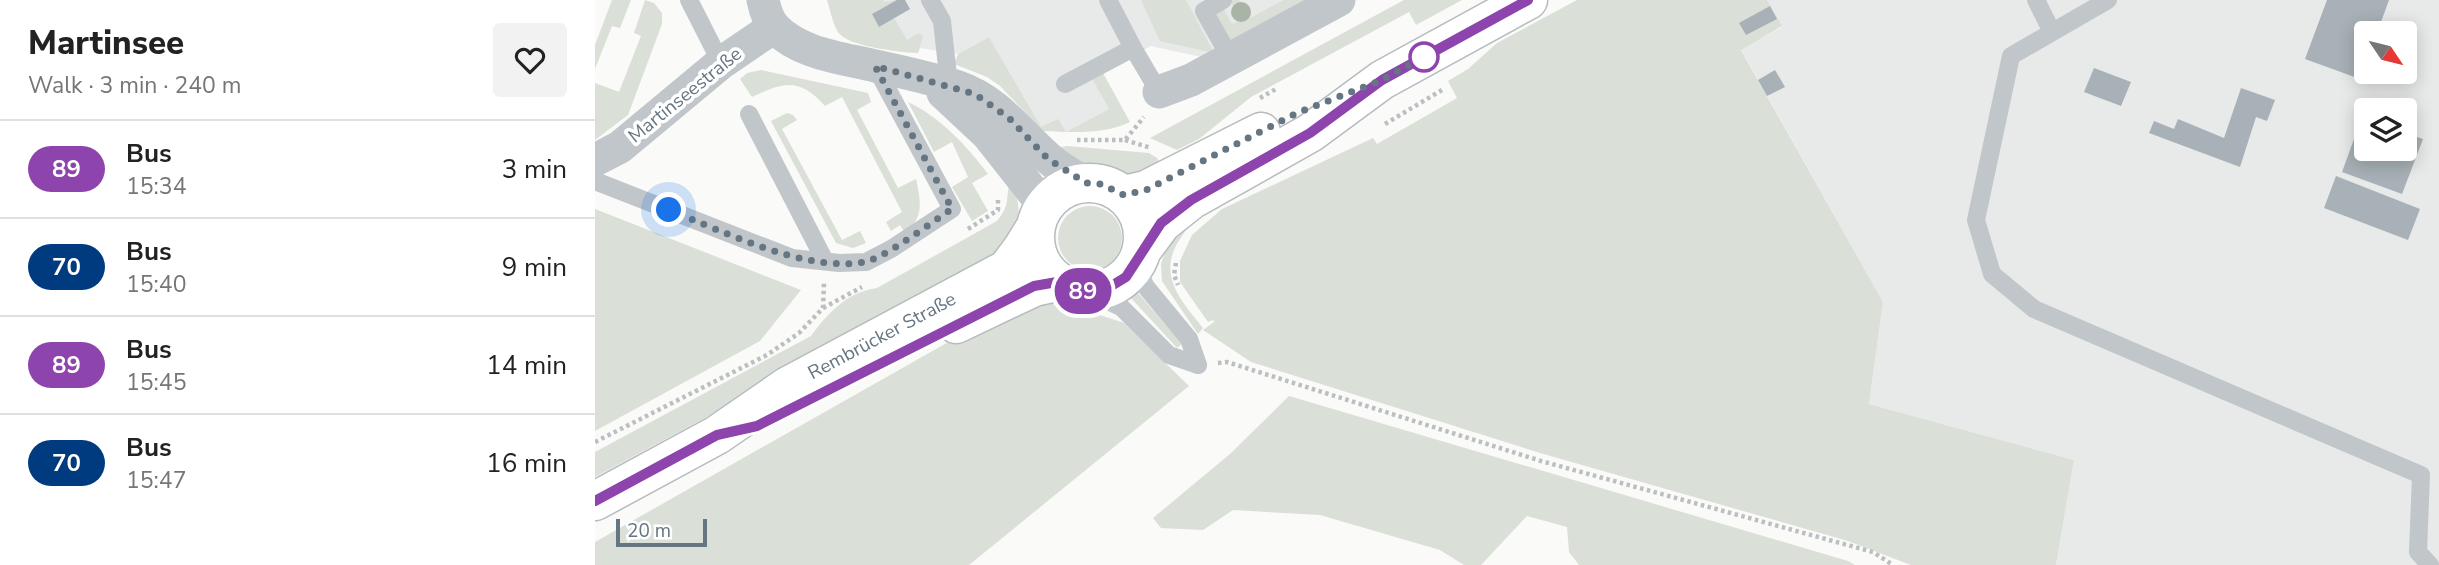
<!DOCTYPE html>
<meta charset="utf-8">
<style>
:root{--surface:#fff;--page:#f2f2f2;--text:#222;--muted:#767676;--line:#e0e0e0}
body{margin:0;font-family:"Nunito Sans",sans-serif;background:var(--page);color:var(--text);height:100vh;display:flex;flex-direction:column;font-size:26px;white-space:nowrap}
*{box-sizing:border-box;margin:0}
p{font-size:23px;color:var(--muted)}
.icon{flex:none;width:38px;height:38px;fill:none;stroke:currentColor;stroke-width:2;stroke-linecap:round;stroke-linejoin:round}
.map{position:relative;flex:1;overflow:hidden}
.side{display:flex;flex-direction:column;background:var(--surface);width:595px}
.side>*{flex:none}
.badge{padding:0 14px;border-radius:23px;font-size:24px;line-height:46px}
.needle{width:46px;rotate:125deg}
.fabs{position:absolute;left:1759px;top:21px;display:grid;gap:14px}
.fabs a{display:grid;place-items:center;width:63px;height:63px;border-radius:7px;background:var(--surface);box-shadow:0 4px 18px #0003;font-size:35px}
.scale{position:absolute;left:21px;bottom:18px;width:91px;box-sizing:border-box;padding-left:7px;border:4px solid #657582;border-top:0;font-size:19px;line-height:24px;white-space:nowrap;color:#657582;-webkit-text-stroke:5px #fff;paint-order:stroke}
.you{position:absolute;width:35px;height:35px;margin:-18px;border:5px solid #fff;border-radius:50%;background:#1a73e8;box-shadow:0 0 0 10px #1a73e833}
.map>.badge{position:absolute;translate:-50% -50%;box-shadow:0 0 0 4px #fff}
.round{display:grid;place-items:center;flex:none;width:74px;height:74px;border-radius:7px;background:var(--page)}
.headline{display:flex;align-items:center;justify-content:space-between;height:119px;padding:0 28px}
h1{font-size:33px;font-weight:800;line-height:52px}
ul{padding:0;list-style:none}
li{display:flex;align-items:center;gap:21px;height:98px;padding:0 28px;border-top:2px solid var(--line)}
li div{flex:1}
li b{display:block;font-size:26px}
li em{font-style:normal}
li .badge{min-width:77px;font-weight:700;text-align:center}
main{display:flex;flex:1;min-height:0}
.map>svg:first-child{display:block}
.built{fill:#e8e9e9;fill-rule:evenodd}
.green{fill:#dadfd7}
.building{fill:#a8b1b7}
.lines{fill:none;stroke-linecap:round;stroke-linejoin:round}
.secondary-casing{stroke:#b6bbc0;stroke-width:41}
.path{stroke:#bbbfc2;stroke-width:4.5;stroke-dasharray:3.5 3.5;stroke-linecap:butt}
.lane{stroke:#c1c6ca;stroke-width:18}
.street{stroke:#c1c6ca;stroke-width:33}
.secondary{stroke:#fff;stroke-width:38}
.tree{fill:#a9b4a7}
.line-casing{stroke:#fff;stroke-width:16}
.line{stroke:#8e44ad;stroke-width:10}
.walk{stroke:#657582;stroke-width:7;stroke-dasharray:0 12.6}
.stop-dot{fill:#fff;stroke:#8e44ad;stroke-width:3.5}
.labels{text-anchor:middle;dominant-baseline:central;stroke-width:7;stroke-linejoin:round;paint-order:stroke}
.street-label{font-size:19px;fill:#657582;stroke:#fff}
</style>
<main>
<section class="side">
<div class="headline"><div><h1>Martinsee</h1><p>Walk · 3 min · 240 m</p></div><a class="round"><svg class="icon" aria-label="heart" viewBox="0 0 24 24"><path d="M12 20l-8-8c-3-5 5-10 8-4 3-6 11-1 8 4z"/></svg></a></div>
<ul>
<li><span class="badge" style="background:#8e44ad;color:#fff">89</span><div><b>Bus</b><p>15:34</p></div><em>3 min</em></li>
<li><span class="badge" style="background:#003b80;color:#fff">70</span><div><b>Bus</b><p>15:40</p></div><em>9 min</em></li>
<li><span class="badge" style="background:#8e44ad;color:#fff">89</span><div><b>Bus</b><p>15:45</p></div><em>14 min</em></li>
<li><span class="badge" style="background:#003b80;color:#fff">70</span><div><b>Bus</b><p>15:47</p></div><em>16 min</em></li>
</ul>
</section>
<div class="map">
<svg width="1844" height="565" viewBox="0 0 1844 565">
<rect width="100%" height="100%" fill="#fafaf8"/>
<!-- built -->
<g class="built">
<path d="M232 0H722L615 59 556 46 497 79 514 109 471 132 446 128 394 37 363 54 325 48 323 53 306 52 257 42 244 33Z"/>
<path d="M1172 0H1844V565H1461L1479 460 1274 404 1288 302 1146 49 1187 27ZM1771 33H1810V72H1771ZM1771 110H1810V149H1771Z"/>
</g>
<!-- green -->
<g class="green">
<path d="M17 0H36L25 28 17 26 0 69V45Z"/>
<path d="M50 0 59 3 67 13V24L33 115 0 140V83L24 92 46 36 39 33Z"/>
<path d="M232 0H288L289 2 302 0 277 14 284 26 299 18 312 40 324 33 328 36 323 53C305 52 253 47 243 32 238 24 235 10 232 0Z"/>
<path d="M546 0H591L619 53 565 41Z"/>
<path d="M637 0H644L655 18 689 0H717L633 46 613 9 625 2 637 24 645 20 635 1Z"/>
<path d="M809 0H867L821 25 814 12 656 97 604 139 582 150 555 138Z"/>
<path d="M982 0H1172L1187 26 1146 50 1288 302 1274 404 1479 460 1461 565H1316L1253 541 945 453 656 362 608 330 619 322 618 320 613 322 585 282V261L597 235 627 209 778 138 782 144 862 98 853 81 873 69 902 43Z"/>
<path d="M394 37 446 127 463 119 471 132 514 109 497 79 508 73 535 122C508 135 478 132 448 131L405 86 392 77 359 64 363 54Z"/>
<path d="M166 70 273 93 276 102 262 110 303 188 321 179C326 201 329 218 310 233L305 225 296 231 291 222 307 212 247 97 230 106C204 77 189 82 157 97L145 79 152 73Z"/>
<path d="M313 102C345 117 372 146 393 174L377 183 393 211 377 221 357 187 373 177 357 142 339 152Z"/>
<path d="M192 113 198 115 202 120 187 129 247 240 265 231 271 243 258 248 241 243 176 121Z"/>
<path d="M472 146 554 153 562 158 567 170 545 175 526 172 480 162 455 149Z"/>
<path d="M415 181C433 217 420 231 402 261L0 477V452L216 336C233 313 252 292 282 288L402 221C416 204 410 200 415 181Z"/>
<circle cx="495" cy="238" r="32"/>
<path d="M0 209 206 290 165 341 0 431Z"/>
<path d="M595 222C591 232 583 240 579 250 566 281 590 305 608 328L603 334 567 281 566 264 575 237Z"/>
<path d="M543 293 587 344 582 348 536 298Z"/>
<path d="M446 300 481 312 505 315 529 323 594 386 374 565H0V542L417 306Z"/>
<path d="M694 396 1253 561 1260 565H984L974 552 972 527 932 516 886 565H869L845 550 725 515 638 510 608 530 566 528 558 518 635 454Z"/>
</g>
<!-- building -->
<g class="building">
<path d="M302 0H310L315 9 284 27 277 14Z"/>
<path d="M1732 0H1794L1782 33H1771V63L1765 79 1710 59Z"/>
<path d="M1175 6 1182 19 1151 35 1144 23Z"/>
<path d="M1499 68 1536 82 1526 106 1489 92Z"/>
<path d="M1180 70 1190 87 1172 96 1163 80Z"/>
<path d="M1646 88 1680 100 1672 121 1661 117 1645 167 1554 133 1559 121 1579 129 1583 119 1629 138Z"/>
<path d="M1767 117 1771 118V149H1810V133L1828 139 1807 194 1747 172Z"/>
<path d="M1741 176 1825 209 1813 240 1729 208Z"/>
</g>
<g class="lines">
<!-- secondary casing -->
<g class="secondary-casing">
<g id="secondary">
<circle cx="494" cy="237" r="54"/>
<path d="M529 195 551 190 666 132"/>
<path d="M547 250 567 223 596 200 715 133 787 80 933 0"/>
<path d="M361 324 439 287 462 282"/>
<path d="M0 501 122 435 193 386 412 269 427 249 440 228"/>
</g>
</g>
<!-- path -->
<g class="path">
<path d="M665 98 681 89"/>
<path d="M790 124 847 90"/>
<path d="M482 140H530L549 117"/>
<path d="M530 140 556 148"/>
<path d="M373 229 403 210V198"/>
<path d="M581 263 579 275 583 285"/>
<path d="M228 308 267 287"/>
<path d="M623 363 632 362 946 461 1278 552 1298 565"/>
<path d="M0 442 172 355 204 333 228 308 229 283"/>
</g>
<!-- lane -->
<g class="lane">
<path d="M94 0 126 63"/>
<path d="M335 0 347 21 354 85"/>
<path d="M628 0 609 11 636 59"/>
<path d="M1441 0 1457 32"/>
<path d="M1513 0 1416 56 1381 220 1397 274 1439 309 1826 475 1823 552 1835 565"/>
<path d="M538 48 564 92"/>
<path d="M470 84 538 48 513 0"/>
<path d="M154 114 230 261"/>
<path d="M0 181 197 258 244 263 271 262 296 249 357 209 280 66"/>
<path d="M540 265 551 287 594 339 603 365"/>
<path d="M494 292 526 307 574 355 603 365"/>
</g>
<!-- street -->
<g class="street">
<path d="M168 0C170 10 173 21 181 29 206 54 247 58 280 66 308 72 336 78 363 87 401 100 422 130 451 156 462 167 477 175 491 183"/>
<path d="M564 92 596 80 744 0"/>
<path d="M348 93 393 135 449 206"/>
<path d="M0 160 25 147 126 63 179 27"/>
</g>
<!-- secondary -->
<use href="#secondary" class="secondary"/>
</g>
<!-- trees -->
<circle class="tree" cx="646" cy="12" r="10"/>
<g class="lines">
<!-- line casing -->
<g class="line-casing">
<path id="line" d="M0 501 122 435 162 426 439 286 462 282 481 290 494 292 513 288 531 277 566 223 596 200 715 133 787 80 933 0"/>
</g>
<!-- line -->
<use href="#line" class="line"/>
<!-- walk -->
<path class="walk" d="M74 210C128 231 211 273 269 262 289 259 338 221 357 209L280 66 380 94 414 118 453 159 469 169 491 183 506 184 529 195 551 190 702 113 787 80 832 55 829 57"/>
</g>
<!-- markers -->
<circle class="stop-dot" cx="829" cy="57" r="14"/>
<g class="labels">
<!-- street labels -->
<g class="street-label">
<text transform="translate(90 95) rotate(-39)">Martinseestraße</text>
<text transform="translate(287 336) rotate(-28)">Rembrücker Straße</text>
</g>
</g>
</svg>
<div class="fabs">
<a><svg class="needle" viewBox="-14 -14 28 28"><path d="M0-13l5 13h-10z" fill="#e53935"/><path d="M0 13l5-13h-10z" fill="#767676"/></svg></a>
<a><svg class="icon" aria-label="layers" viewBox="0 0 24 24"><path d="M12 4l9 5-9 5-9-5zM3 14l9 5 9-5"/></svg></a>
</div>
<div class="scale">20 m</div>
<div class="you" style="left:74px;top:210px"></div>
<b class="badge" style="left:488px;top:291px;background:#8e44ad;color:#fff">89</b>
</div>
</main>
